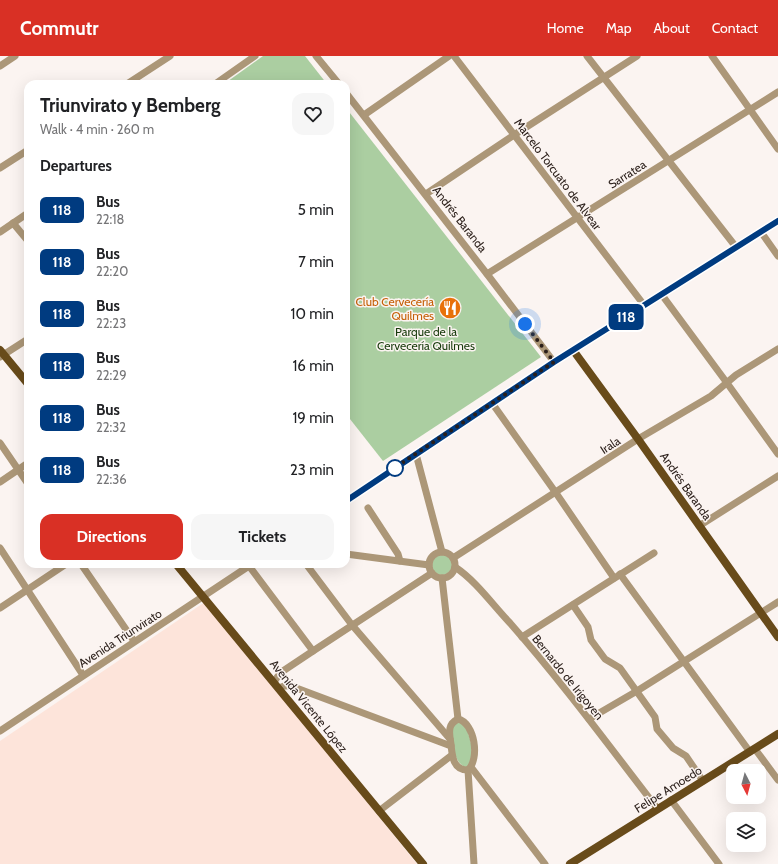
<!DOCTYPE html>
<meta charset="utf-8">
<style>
:root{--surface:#fff;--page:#f6f6f6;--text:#202124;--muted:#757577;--accent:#d93025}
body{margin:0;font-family:Cabin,sans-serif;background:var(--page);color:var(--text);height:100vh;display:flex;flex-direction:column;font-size:15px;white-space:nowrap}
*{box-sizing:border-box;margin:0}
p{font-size:13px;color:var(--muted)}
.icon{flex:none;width:22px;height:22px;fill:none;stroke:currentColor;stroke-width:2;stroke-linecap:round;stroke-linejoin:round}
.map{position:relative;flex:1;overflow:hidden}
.panel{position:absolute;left:24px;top:24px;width:326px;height:488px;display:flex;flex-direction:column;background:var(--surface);border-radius:12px;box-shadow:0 4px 16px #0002}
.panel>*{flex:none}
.badge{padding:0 8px;border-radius:6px;font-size:14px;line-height:26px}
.needle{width:26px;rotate:174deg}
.fabs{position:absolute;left:726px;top:708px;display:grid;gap:8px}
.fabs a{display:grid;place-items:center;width:40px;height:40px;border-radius:8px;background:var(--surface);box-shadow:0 4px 16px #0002;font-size:20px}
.you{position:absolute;width:20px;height:20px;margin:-10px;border:3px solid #fff;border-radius:50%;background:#1a73e8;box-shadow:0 0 0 6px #1a73e833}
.map>.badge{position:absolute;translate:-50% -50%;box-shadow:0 0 0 2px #fff}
h2{padding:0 16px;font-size:15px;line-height:36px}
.round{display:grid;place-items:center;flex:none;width:42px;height:42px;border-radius:12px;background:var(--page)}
.overview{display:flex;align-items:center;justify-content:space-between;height:68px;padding:0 16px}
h1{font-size:19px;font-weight:700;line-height:30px}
.action{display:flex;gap:8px;margin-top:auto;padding:8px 16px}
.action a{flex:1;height:46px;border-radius:12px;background:var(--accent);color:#fff;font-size:16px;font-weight:700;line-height:46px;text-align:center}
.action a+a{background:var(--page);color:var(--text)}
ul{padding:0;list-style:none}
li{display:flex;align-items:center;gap:12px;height:52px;padding:0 16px}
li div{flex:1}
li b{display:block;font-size:15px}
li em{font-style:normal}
li .badge{min-width:44px;font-weight:700;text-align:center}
header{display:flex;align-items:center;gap:24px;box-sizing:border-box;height:56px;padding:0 20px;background:var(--accent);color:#fff}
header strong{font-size:19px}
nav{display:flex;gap:22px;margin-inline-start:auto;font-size:14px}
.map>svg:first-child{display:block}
.built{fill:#fde4da}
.green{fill:#abcea1}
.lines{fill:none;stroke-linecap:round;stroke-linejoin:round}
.minor{stroke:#ac9778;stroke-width:7}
.major{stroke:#684b1a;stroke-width:8}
.line-casing{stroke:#fff;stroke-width:9}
.line{stroke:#003b80;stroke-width:6}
.walk{stroke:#2a1e19;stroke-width:4;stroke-dasharray:0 7.2}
.stop-dot{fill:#fff;stroke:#003b80;stroke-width:2}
.labels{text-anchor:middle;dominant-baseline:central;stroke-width:3;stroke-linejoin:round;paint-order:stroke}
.street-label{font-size:12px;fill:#2a1e19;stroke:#fbf4f1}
.food-label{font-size:12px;fill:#c56008;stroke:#fbf4f1;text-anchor:end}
.park-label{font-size:12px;fill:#173a0b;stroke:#fbf4f1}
</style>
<header>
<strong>Commutr</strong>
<nav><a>Home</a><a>Map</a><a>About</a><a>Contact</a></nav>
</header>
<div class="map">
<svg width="778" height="808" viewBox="0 0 778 808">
<rect width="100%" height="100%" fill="#fbf4f1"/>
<!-- built -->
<path class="built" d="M205 546 417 808H0V685Z"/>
<!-- green -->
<g class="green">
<path d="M263 0H305L327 28H224Z"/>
<path d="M346 52 541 301 383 405 346 358Z"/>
<circle cx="442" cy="509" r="10"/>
<path d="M458 665 466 670 471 687 472 702 467 711C454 711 449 679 454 669 454 668 457 666 458 665Z"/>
</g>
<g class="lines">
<!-- minor -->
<g class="minor">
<path d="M316 0 339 28"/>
<path d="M454 0 644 249"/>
<path d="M587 0 736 191"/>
<path d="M712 0 778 93"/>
<path d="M0 10 15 0"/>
<path d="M127 28 170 0"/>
<path d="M215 28 255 0"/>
<path d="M346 37 487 218 554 306"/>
<path d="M364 59 449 0"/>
<path d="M0 112 28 94"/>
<path d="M426 138 514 79 637 0"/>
<path d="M13 167 28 185"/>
<path d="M0 176 28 157"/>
<path d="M761 176 778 200"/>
<path d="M487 218 778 36"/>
<path d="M662 239 727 327 778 398"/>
<path d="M0 301 28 283"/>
<path d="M492 347 556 437 614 522"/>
<path d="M0 387 28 428"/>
<path d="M416 398 442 496"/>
<path d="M0 426 28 407"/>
<path d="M346 445 554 306 778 165"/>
<path d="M368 452 398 498 400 505"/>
<path d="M699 470 778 420"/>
<path d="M0 492 83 619"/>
<circle cx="442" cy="509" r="13"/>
<path d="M346 498 429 509"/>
<path d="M453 502 638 383 711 340 736 319 778 293"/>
<path d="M81 508 134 585"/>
<path d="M306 508 352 569 450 683"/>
<path d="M249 510 313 595"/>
<path d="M455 511C476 525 492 548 510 567 562 626 609 690 657 752"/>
<path d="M620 518 750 696"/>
<path d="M442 522 458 663"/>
<path d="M573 549 588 571 591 584 605 603 620 612 655 661 657 673 673 692 686 700 703 725"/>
<path d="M0 552 66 508"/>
<path d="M522 581 654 497"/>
<path d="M274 626 280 617 313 595 432 517"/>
<path d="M279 632 284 630H291L451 690"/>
<path d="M458 663C475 667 480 703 468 714 453 714 452 700 451 688 450 683 449 677 450 672 451 668 454 665 458 663Z"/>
<path d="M589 663 637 635 778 546"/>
<path d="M0 675 252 508"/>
<path d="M755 693 778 724"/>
<path d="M471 711 545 808"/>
<path d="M468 714 474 808"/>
<path d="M671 744 719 808"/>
<path d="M379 755 452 699"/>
</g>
<!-- major -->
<g class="major">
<path d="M0 294 28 328"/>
<path d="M573 294 638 383 778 581"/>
<path d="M176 508 423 808"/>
<path d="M570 808 778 678"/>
</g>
</g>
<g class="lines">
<!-- line casing -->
<g class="line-casing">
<path id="line" d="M346 445 554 306 778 165"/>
</g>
<!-- line -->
<use href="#line" class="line"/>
<!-- walk -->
<path class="walk" d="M395 412 393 413 554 306 525 268"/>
</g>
<!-- icons -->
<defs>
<g id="restaurant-disc" transform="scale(1.15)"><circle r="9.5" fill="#e8710a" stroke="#fbf4f1"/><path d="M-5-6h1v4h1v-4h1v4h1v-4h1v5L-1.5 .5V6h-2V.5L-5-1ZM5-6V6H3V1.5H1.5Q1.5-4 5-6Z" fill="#fff"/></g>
</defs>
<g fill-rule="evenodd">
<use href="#restaurant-disc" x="450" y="252"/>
</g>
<!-- markers -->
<circle class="stop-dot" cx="395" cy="412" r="8"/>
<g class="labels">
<!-- street labels -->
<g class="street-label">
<text transform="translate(558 118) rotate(53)">Marcelo Torcuato de Alvear</text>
<text transform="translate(627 118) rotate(-32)">Sarratea</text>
<text transform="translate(460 163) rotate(52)">Andrés Baranda</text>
<text transform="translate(610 389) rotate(-33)">Irala</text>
<text transform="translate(686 430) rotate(55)">Andrés Baranda</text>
<text transform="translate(120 582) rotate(-33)">Avenida Triunvirato</text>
<text transform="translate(568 621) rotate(51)">Bernardo de Irigoyen</text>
<text transform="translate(309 650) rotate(51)">Avenida Vicente López</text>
<text transform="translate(668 733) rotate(-32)">Felipe Amoedo</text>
</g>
<!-- food labels -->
<g class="food-label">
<text x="434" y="245">Club Cervecería<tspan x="434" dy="14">Quilmes</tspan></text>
</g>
<!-- park labels -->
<g class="park-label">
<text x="426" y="275">Parque de la<tspan x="426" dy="14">Cervecería Quilmes</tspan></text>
</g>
</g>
</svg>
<div class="fabs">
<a><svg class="needle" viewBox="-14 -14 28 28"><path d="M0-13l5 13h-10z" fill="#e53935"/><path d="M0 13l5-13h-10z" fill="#757577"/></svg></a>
<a><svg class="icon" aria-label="layers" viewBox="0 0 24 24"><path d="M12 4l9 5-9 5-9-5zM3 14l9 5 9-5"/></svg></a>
</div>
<div class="you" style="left:525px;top:268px"></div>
<b class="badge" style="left:626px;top:261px;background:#003b80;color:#fff">118</b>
<section class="panel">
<div class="overview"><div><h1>Triunvirato y Bemberg</h1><p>Walk · 4 min · 260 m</p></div><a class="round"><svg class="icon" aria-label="heart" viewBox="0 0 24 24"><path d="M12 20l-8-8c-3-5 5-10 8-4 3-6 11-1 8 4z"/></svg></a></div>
<h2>Departures</h2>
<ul>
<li><span class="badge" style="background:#003b80;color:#fff">118</span><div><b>Bus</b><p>22:18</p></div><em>5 min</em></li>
<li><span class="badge" style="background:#003b80;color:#fff">118</span><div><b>Bus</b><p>22:20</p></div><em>7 min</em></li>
<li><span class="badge" style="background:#003b80;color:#fff">118</span><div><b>Bus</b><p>22:23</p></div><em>10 min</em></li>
<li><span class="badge" style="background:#003b80;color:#fff">118</span><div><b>Bus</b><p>22:29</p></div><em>16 min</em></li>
<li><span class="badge" style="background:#003b80;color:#fff">118</span><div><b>Bus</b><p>22:32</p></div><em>19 min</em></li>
<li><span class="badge" style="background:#003b80;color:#fff">118</span><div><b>Bus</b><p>22:36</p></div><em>23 min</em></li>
</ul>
<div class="action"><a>Directions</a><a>Tickets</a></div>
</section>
</div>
